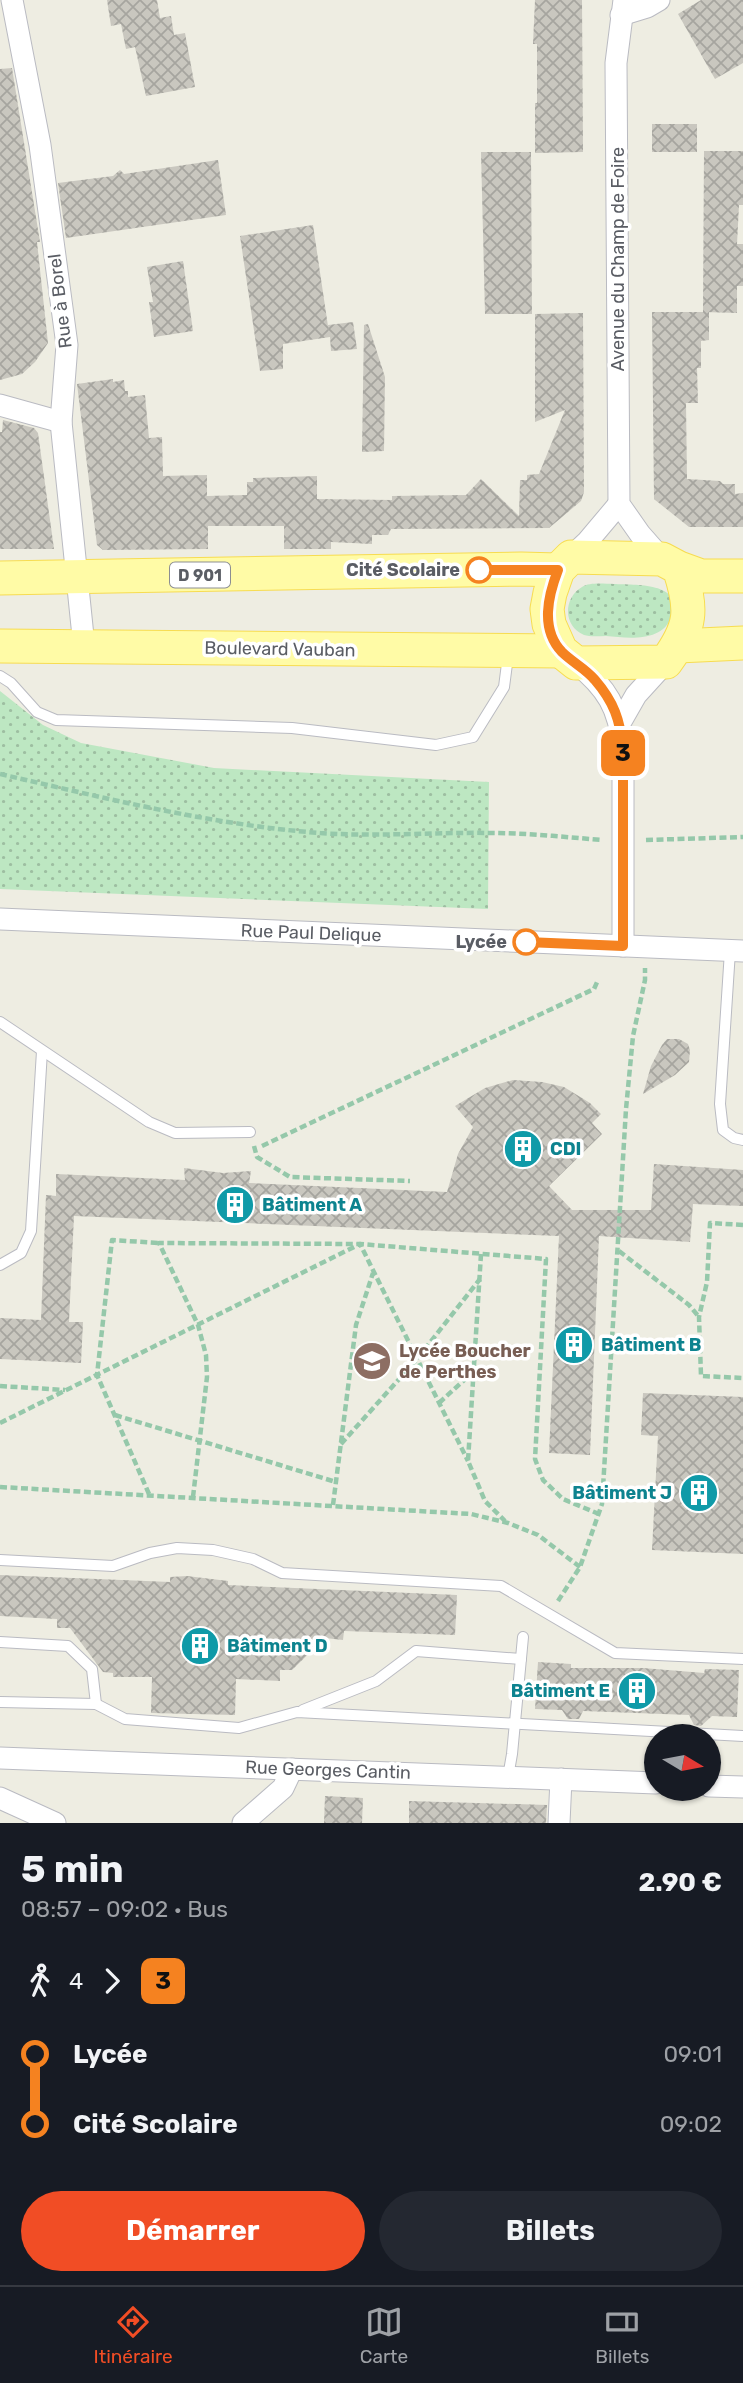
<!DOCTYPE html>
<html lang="fr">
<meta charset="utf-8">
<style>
:root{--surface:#171b24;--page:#242831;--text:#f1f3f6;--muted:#9ea1a6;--line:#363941;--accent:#f14d25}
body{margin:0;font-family:Rubik,sans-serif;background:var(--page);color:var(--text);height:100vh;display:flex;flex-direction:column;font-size:26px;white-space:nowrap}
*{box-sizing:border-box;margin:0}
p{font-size:23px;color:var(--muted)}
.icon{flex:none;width:38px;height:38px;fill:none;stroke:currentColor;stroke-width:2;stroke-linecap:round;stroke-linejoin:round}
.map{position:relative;height:1823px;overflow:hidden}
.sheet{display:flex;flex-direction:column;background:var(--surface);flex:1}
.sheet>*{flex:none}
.badge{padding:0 14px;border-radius:10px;font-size:24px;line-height:46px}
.needle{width:46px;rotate:100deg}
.fabs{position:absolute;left:644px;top:1724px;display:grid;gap:14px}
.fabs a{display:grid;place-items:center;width:77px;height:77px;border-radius:50%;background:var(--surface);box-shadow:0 2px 5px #0004;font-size:35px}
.map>.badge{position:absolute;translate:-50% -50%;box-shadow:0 0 0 4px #fff}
.legs{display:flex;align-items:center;gap:10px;height:77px;padding:0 21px;font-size:23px}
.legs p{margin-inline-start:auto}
.head{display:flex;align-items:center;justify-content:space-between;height:119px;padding:0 21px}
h1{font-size:38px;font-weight:700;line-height:52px}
.button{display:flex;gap:14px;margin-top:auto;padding:14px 21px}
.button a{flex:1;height:80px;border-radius:42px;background:var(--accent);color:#fff;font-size:28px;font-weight:700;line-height:80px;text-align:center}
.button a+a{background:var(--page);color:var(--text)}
ul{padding:0 21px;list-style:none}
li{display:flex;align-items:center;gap:24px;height:70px;font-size:26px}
li i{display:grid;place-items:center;width:10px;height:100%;margin:0 9px;background:currentColor}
li i::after{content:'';width:18px;height:18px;margin:-9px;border:5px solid;border-radius:50%;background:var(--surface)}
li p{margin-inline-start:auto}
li:first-child i{background:linear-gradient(#0000 50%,currentColor 0)}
li:last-child i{background:linear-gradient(currentColor 50%,#0000 0)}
.menu{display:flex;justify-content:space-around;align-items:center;height:98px;border-top:2px solid var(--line);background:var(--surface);font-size:19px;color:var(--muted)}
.menu a{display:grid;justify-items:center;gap:4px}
.menu .on{color:var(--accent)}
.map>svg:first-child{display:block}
.grass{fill:url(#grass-dots)}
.building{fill:url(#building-cross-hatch)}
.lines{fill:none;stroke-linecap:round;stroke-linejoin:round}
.service-casing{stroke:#babbc2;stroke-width:12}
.minor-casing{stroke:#babbc2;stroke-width:23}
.primary-casing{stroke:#f7dc51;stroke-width:35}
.path{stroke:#95c8aa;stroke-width:4.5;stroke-dasharray:7 3.5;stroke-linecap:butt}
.service{stroke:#fff;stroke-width:10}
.minor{stroke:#fff;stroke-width:21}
.primary{stroke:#fffba6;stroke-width:33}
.line-1-casing{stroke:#fff;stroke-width:16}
.line-1{stroke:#f58220;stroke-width:10}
.stop-1-dot{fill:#fff;stroke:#f58220;stroke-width:3.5}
.labels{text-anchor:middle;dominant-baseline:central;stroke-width:7;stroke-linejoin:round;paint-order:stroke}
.shield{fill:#fff;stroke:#8c8e92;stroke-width:2}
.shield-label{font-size:16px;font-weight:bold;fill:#5a5d64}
.street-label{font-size:18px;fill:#5a5d64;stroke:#fff}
.stop-label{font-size:18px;font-weight:bold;fill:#5a5d64;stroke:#fff;text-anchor:end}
.culture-label{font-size:18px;font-weight:bold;fill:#0d838f;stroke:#fff;text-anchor:start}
.education-label{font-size:18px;font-weight:bold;fill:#785e54;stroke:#fff;text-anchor:start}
</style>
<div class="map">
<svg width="743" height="1823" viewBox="0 0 743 1823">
<defs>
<pattern id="grass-dots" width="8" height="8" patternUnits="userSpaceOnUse" patternTransform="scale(1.75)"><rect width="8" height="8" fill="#bde7c2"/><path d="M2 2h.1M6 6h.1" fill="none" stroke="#9dbea1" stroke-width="1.8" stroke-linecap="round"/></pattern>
<pattern id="building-cross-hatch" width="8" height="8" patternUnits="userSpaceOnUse" patternTransform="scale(1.75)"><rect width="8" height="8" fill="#c9c7bf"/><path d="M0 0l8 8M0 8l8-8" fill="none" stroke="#a6a59f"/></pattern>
</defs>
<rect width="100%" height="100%" fill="#eeede2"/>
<!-- grass -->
<g class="grass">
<path d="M614 584C634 585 685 582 672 616 662 643 628 638 606 636 599 636 590 637 584 635 563 626 563 598 582 587 590 582 604 584 614 584Z"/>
<path d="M0 691 43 725 81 743 214 768 489 782 488 909 0 889Z"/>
</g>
<!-- building -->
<g class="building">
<path d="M107 0H157L160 18 171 16 174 35 185 33 195 87 146 96 135 47 126 49 121 24 111 26Z"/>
<path d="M535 0H582L583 152 535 153V103H537V44H533Z"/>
<path d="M701 0H743V63L715 79 678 14Z"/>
<path d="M12 68 40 242H37L48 343 35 362 22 374 0 380V69Z"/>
<rect x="652" y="124" width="45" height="28"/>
<path d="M704 151H743V205H739L737 244H743V286H737V313L703 312Z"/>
<path d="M481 152H531L532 314H485Z"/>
<path d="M218 160 226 215 66 238 58 183 113 176 120 170 124 174Z"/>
<path d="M313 225 329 333 328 325 353 322 357 349 331 351 330 337 283 344V369L260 371 240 236Z"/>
<path d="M183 261 193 331 154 337 149 302H153L147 267Z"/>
<path d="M652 312H709V340L701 341V368H697L698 403H686L687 479 720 481 723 484H735V494L743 493V527H689L654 499Z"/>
<path d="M583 313 584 492 581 501 549 528 391 529 388 535H372V544L331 542V549H284V526H208V549L103 550 97 545 77 384 113 379V382L124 380 125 391H128V397L145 395 149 438 162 437 163 476 207 475V496L247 495V482H253V478L317 476V499L392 500V496L466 495 481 479 519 516 520 480H527V475L539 474 565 410 535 422V314Z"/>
<path d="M368 324 385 377 384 451 362 452 364 325Z"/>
<path d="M3 420 34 428 38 433 54 549H0V432H2Z"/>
<path d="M667 1039H679L688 1044 690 1050 689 1062 675 1075 643 1094 651 1066 662 1045Z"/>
<path d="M513 1080 542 1082 564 1087 590 1103 601 1114 592 1123 602 1134 549 1186 572 1210H651L654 1164 743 1170V1206L693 1204 690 1242 599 1236 590 1455 549 1453 559 1236 74 1216 69 1322H83L81 1363 0 1359V1318L41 1320 46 1195 56 1196V1174L185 1180 184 1168 223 1173 251 1171 249 1183 447 1192 458 1154 473 1127 455 1106 485 1088Z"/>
<path d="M643 1393 743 1397V1554L652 1550 658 1436 641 1435Z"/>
<path d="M0 1575 170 1582V1577L187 1576 228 1581V1585L457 1595 455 1635 344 1631 343 1640 325 1638 292 1670H280V1681L236 1679 235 1715 151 1713 152 1677H113V1673L103 1672 70 1628H57V1619L0 1616Z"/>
<path d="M538 1662 571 1664V1668H643L704 1673 705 1669 739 1670 737 1717 712 1716 701 1726 694 1725 689 1715 583 1711 579 1719H568L562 1710 535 1709Z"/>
<path d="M325 1796 363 1798 362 1823H324Z"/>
<path d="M409 1801 547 1805 546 1823H409Z"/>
</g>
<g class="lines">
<!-- service casing -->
<g class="service-casing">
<g id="service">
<path d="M0 676 11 683 37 712 56 720 292 728 436 745 473 737 504 687 508 656"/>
<path d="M730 951 720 1104 723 1130 734 1138 743 1140"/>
<path d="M0 1022 149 1122 175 1133 250 1132"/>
<path d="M0 1265 21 1253 31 1231 42 1051"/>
<path d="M0 1560 113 1566 150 1553 177 1548 213 1550 253 1559 282 1573 501 1586 615 1653 743 1659"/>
<path d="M0 1642 68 1646 92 1669 96 1704"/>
<path d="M0 1702 96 1704 125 1719 239 1728 297 1712 743 1736"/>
<path d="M303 1710 376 1681 416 1651 521 1659"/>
<path d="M508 1777 512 1754 523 1637"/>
</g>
</g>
<!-- minor casing -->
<g class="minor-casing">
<g id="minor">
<path d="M12 0 40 145 67 345 61 422 84 646"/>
<path d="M624 0 616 63 619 504 640 534 662 559"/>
<path d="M621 15 647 7 659 0"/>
<path d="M0 405 61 422"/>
<path d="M571 557 587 542 619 504"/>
<path d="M576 663C607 688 619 708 623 748V946"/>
<path d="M620 723 636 695 666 662"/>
<path d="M0 919 743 951"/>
<path d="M0 1758 656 1783"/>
<path d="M709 1786 743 1787"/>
<path d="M0 1798 55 1823"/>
<path d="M243 1823 283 1788 292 1769"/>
<path d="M559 1823 561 1779"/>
</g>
</g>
<!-- primary casing -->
<g class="primary-casing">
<g id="primary">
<path d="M679 568C693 610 692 626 666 662L576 663 561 651 549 624 547 609 550 593 558 570 571 557 662 559 679 568 701 576H743"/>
<path d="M0 578 521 569 558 570"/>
<path d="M0 646 561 651"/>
<path d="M678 646 743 643"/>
</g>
</g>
<!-- path -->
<g class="path">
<path d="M0 774C105 798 212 825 320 833 377 837 433 832 490 833 527 833 565 837 602 840"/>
<path d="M646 840 743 837"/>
<path d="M254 1146 257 1157 290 1177 410 1181"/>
<path d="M262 1146 594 989 598 980"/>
<path d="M743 1225 710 1223 707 1282 699 1317 701 1376 743 1378"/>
<path d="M619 1251 689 1305 699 1317"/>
<path d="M481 1254 468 1461 485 1501 505 1521"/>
<path d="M0 1386 65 1390"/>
<path d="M439 1403 473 1372"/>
<path d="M115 1415 336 1482"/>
<path d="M0 1423 360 1244 546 1259 535 1459 543 1480 563 1499 599 1514"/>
<path d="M341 1444 417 1359 480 1279"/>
<path d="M0 1487 471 1514 508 1523 538 1535 580 1567"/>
<path d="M149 1494 97 1375 112 1240 159 1243"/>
<path d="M193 1497 207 1377 206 1355 198 1325 159 1243 360 1244 468 1461"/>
<path d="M333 1505 356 1325 373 1273"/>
<path d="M558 1601 580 1567 602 1504 626 1109 633 1036 645 980V968"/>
</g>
<!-- service -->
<use href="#service" class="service"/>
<!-- minor -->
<use href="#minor" class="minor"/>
<!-- primary -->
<use href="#primary" class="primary"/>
</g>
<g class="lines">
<!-- line-1 casing -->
<g class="line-1-casing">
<path id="line-1" d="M479 570H558C548 596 540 629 562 652 572 662 586 669 595 680 614 702 620 720 623 748V946L526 942"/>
</g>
<!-- line-1 -->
<use href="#line-1" class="line-1"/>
</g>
<!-- icons -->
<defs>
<g id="building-disc" transform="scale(2.0125)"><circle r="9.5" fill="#0f9aa8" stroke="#fff"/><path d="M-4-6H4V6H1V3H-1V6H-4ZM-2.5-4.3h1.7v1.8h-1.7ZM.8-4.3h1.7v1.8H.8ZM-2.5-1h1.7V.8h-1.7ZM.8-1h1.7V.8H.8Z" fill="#fff"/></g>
<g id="school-disc" transform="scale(2.0125)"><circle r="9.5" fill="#8d6e63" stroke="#fff"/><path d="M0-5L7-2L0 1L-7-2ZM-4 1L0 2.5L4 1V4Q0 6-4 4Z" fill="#fff"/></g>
</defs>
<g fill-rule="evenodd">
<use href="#building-disc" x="523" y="1149"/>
<use href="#building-disc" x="235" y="1205"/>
<use href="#building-disc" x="574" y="1345"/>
<use href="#school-disc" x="372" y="1361"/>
<use href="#building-disc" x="699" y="1493"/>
<use href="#building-disc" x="200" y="1646"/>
<use href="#building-disc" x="637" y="1691"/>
</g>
<!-- markers -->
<g class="stop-1-dot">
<circle cx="479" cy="570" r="12"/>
<circle cx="526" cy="942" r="12"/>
</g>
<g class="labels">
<!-- shield labels -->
<rect class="shield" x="170" y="562.5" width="60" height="25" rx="5"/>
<g class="shield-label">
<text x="200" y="575">D 901</text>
</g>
<!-- street labels -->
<g class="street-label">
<text transform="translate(618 259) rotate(-90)">Avenue du Champ de Foire</text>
<text transform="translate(60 301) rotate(-97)">Rue à Borel</text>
<text transform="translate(280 649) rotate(1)">Boulevard Vauban</text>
<text transform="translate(311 933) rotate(2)">Rue Paul Delique</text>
<text transform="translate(328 1770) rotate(2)">Rue Georges Cantin</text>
</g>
<!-- stop labels -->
<g class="stop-label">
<text x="460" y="570">Cité Scolaire</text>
<text x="507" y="942">Lycée</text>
</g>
<!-- culture labels -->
<g class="culture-label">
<text x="550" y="1149">CDI</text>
<text x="262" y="1205">Bâtiment A</text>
<text x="601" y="1345">Bâtiment B</text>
<text x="672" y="1493" text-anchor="end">Bâtiment J</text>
<text x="227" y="1646">Bâtiment D</text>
<text x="610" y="1691" text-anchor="end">Bâtiment E</text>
</g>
<!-- education labels -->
<g class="education-label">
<text x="399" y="1351">Lycée Boucher<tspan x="399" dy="21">de Perthes</tspan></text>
</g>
</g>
</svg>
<div class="fabs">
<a><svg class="needle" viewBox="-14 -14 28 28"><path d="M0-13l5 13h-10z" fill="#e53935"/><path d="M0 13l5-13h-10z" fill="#9ea1a6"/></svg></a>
</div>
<b class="badge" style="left:623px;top:753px;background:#f58220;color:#111">3</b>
</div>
<section class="sheet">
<div class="head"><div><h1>5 min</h1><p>08:57 – 09:02 · Bus</p></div><b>2.90 €</b></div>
<div class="legs"><svg class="icon" aria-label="walk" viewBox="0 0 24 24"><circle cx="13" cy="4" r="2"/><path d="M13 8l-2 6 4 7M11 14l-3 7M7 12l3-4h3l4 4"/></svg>4<svg class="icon" aria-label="forward" viewBox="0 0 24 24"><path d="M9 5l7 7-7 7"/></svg><b class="badge" style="background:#f58220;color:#111">3</b></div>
<ul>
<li><i style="color:#f58220"></i><b>Lycée</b><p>09:01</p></li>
<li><i style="color:#f58220"></i><b>Cité Scolaire</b><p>09:02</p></li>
</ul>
<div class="button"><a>Démarrer</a><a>Billets</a></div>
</section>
<nav class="menu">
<a class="on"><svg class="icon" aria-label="directions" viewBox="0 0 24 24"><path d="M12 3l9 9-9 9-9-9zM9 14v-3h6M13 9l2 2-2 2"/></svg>Itinéraire</a>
<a><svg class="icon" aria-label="map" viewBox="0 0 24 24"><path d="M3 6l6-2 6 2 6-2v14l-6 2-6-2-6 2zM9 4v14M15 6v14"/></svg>Carte</a>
<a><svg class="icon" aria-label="tickets" viewBox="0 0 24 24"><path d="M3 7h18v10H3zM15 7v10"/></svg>Billets</a>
</nav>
